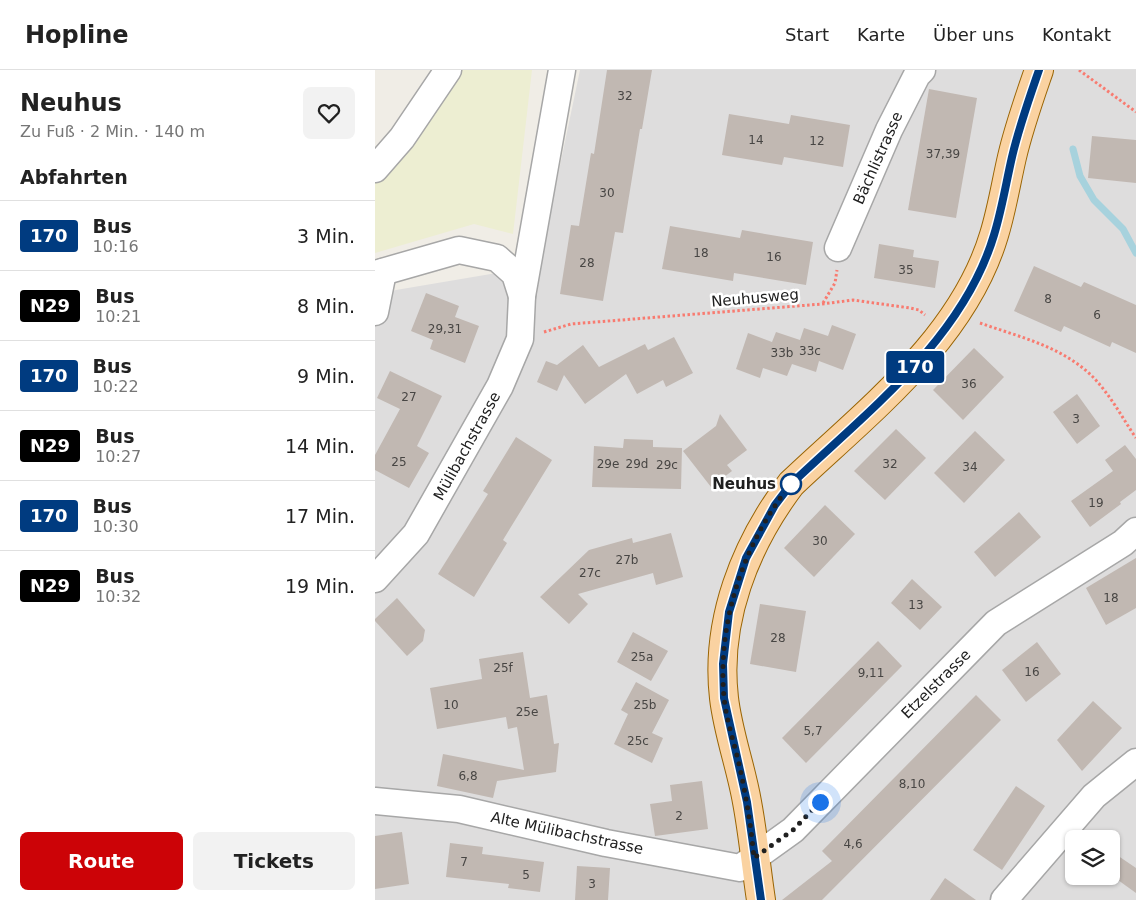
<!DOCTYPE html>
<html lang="de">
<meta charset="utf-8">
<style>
:root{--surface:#fff;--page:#f2f2f2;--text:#222;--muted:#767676;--line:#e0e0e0;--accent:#cc0307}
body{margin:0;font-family:"DejaVu Sans",sans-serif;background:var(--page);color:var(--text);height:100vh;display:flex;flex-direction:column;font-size:19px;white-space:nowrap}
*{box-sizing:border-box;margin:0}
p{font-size:16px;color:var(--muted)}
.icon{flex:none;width:28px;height:28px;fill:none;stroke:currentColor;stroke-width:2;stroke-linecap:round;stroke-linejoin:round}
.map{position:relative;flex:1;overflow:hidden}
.details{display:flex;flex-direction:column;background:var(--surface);width:375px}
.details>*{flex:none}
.badge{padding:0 10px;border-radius:4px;font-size:18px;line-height:32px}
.controls{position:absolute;left:690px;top:760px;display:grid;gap:10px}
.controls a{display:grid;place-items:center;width:55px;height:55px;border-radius:8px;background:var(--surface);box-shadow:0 1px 4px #0004;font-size:25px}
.you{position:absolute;width:25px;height:25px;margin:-12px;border:4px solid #fff;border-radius:50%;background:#1a73e8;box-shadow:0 0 0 8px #1a73e833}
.map>.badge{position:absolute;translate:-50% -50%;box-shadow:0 0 0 2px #fff}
h2{padding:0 20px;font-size:19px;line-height:45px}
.round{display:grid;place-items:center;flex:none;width:52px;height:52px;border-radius:8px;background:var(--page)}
.head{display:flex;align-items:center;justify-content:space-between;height:85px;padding:0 20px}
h1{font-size:24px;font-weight:700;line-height:38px}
.cta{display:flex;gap:10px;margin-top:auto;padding:10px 20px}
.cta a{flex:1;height:58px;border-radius:8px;background:var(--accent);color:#fff;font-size:20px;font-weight:700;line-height:58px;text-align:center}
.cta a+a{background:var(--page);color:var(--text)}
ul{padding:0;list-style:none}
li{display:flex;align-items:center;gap:15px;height:70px;padding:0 20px;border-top:1px solid var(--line)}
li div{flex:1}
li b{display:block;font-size:19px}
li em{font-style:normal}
li .badge{min-width:55px;font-weight:700;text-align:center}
header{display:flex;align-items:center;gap:30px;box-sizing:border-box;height:70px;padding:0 25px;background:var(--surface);border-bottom:1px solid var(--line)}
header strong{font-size:24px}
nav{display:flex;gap:28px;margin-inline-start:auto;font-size:18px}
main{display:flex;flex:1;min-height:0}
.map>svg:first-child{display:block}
.residential{fill:#dedddd;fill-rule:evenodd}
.farmland{fill:#edeed2}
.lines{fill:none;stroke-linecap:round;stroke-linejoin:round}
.stream{stroke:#a7d2dd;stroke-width:7}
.building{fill:#c1b8b2}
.minor-casing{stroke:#a7a7a7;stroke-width:29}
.major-casing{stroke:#996403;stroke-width:30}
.path{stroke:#f87b70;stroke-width:3;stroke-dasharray:2.5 2.5;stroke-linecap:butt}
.minor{stroke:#fff;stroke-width:26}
.major{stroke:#fad2a1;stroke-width:28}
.line-casing{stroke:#fff;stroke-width:11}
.line{stroke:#003b80;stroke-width:8}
.walk{stroke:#202020;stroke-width:5;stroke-dasharray:0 9}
.stop-dot{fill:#fff;stroke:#003b80;stroke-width:2.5}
.labels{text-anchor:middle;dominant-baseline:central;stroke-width:5;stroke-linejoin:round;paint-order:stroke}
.number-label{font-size:12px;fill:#484644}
.street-label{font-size:15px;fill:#202020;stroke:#fff}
.stop-label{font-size:15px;font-weight:bold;fill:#202020;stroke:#fff;text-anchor:end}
</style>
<header>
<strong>Hopline</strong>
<nav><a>Start</a><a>Karte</a><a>Über uns</a><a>Kontakt</a></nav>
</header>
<main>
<section class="details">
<div class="head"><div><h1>Neuhus</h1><p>Zu Fuß · 2 Min. · 140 m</p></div><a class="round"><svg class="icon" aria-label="heart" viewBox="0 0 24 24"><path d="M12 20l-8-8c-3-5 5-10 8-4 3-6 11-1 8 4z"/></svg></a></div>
<h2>Abfahrten</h2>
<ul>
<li><span class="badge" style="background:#003b80;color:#fff">170</span><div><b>Bus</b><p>10:16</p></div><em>3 Min.</em></li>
<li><span class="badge" style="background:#000;color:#fff">N29</span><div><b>Bus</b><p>10:21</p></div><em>8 Min.</em></li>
<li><span class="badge" style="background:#003b80;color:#fff">170</span><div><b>Bus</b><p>10:22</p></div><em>9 Min.</em></li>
<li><span class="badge" style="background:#000;color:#fff">N29</span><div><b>Bus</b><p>10:27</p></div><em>14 Min.</em></li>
<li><span class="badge" style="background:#003b80;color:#fff">170</span><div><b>Bus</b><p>10:30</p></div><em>17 Min.</em></li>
<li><span class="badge" style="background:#000;color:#fff">N29</span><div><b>Bus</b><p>10:32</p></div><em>19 Min.</em></li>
</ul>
<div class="cta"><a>Route</a><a>Tickets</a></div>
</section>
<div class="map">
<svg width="761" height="830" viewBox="0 0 761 830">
<rect width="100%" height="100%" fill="#f0ede6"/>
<!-- residential -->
<path class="residential" d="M205 0H761V830H0V226L21 220 164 196ZM699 769H736V806H699Z"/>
<!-- farmland -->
<path class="farmland" d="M74 0H157L138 164 99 154 0 183V99Z"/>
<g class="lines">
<!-- stream -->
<path class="stream" d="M698 79 705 106 719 130 748 159 761 183"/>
</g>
<!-- building -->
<g class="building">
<path d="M232 0H277L267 59H265L248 163 240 162 228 231 185 224 196 155 204 156 216 83 219 84Z"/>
<path d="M554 19 602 28 581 148 533 140Z"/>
<path d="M354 44 414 54 416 45 475 55 468 97 409 87 407 95 347 85Z"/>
<path d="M717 66 761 70V113L713 108Z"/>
<path d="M295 156 365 168 367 160 438 172 431 215 359 203 358 211 287 199Z"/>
<path d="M504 174 539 180 538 187 564 191 560 218 499 208Z"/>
<path d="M659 196 706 217 709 212 761 235V283L737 272 735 277 689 256 686 262 639 241Z"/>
<path d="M51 223 84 236 80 247 104 256 90 293 55 279 58 270 36 261Z"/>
<path d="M457 255 481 264 468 300 444 291 441 302 417 294 412 306 388 298 385 308 361 299 373 263 397 272 401 262 425 270 429 258 453 266Z"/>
<path d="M299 267 318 303 291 317 288 310 262 324 251 304 210 334 189 305 182 321 162 312 171 291 182 295 208 275 224 297 270 274 273 280Z"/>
<path d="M599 278 629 307 588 350 558 320Z"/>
<path d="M15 301 67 326 42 376 54 383 34 418 0 400V385L25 339 2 328Z"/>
<path d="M702 324 725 356 702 374 678 342Z"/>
<path d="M345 344 372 380 352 395 357 401 336 417 308 381 341 356Z"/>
<path d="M521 359 551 388 510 430 479 401Z"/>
<path d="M600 361 630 390 589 433 559 403Z"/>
<path d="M141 367 177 390 128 470 132 473 99 527 63 504 113 424 108 421Z"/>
<path d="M249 369 278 370V377L307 378 306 419 217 417 219 376 248 378Z"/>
<path d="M750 375 761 389V420L745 432 746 434 715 457 696 431 738 401 730 390Z"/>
<path d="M450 435 480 464 439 507 409 478Z"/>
<path d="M644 442 666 467 620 507 599 482Z"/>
<path d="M296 463 308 507 281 515 278 503 203 524 213 534 194 554 165 527 214 480 257 468 258 473Z"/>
<path d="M761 488V538L731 555 711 518Z"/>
<path d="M537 509 567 537 545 560 516 533Z"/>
<path d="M22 528 50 560 48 571 32 586 0 551V549Z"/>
<path d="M385 534 431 541 421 602 375 594Z"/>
<path d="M258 562 293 581 276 611 242 592Z"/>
<path d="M503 571 527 596 431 693 407 668Z"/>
<path d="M662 572 686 604 651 632 627 600Z"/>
<path d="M148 582 155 628 172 625 179 674 184 673 181 702 122 711 118 728 62 716 68 684 149 700 142 657 133 659 131 647 62 659 55 618 107 609 104 589Z"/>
<path d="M261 612 294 630 277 663 288 668 277 693 239 674 253 644 246 640Z"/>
<path d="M601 625 626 650 447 830H407L457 791 447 781Z"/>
<path d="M718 631 747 658 707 701 682 670Z"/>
<path d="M327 711 333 759 280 766 275 734 297 731 295 715Z"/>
<path d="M641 716 670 736 627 800 598 780Z"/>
<path d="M27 762 34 814 0 819V766Z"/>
<path d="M75 773 108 777 107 784 169 792 165 822 133 818 134 814 71 807Z"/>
<path d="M736 781 761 798V823L736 805Z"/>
<path d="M202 796 235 798 233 830H200Z"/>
<path d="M570 808 601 830H555Z"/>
</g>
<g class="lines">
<!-- minor casing -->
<g class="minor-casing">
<g id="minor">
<path d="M0 99 27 68 73 0"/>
<path d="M463 178 514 60 542 5 547 0"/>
<path d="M0 204 84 180 122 188 140 204 147 226"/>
<path d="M0 242 8 202"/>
<path d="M0 509 41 464 125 316 145 269 147 226 187 0"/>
<path d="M0 731 84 739 231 773 365 798 418 760 621 553 748 473 761 461"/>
<path d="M629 830 719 726 761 692"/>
</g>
</g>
<!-- major casing -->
<g class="major-casing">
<path id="major" d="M386 830C381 797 378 764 372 732 366 697 353 663 349 628 340 551 370 475 416 414 492 342 588 269 619 165 627 139 631 113 637 87 644 57 654 29 664 0"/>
</g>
<!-- path -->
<g class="path">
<path d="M704 0 761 42"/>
<path d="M448 233 460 213 462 200"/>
<path d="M605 253C650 269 699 279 729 320 741 335 750 352 761 368"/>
<path d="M169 262 196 254 447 234 478 230 535 238 544 240 550 245"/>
</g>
<!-- minor -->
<use href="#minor" class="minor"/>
<!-- major -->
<use href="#major" class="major"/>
</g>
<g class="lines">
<!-- line casing -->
<g class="line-casing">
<path id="line" d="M386 830 372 732 349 628 348 594 354 542 371 488 400 435 416 414C492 342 588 269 619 165 627 139 631 113 637 87 644 57 654 29 664 0"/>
</g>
<!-- line -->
<use href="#line" class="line"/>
<!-- walk -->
<path class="walk" d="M416 414C369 472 342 552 349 627 351 649 359 672 364 694 371 725 376 756 379 788L418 760 445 732"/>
</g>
<!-- markers -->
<circle class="stop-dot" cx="416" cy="414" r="10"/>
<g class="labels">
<!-- number labels -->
<g class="number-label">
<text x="250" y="26">32</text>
<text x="381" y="70">14</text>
<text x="442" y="71">12</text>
<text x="568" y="84">37,39</text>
<text x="232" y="123">30</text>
<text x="326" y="183">18</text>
<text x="399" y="187">16</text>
<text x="212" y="193">28</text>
<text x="531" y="200">35</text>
<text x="673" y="229">8</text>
<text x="722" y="245">6</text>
<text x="70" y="259">29,31</text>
<text x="435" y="281">33c</text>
<text x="407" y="283">33b</text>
<text x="594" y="314">36</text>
<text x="34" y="327">27</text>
<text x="701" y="349">3</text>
<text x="24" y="392">25</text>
<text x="233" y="394">29e</text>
<text x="262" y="394">29d</text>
<text x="515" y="394">32</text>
<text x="292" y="395">29c</text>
<text x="595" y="397">34</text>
<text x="721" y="433">19</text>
<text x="445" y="471">30</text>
<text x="252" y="490">27b</text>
<text x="215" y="503">27c</text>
<text x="736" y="528">18</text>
<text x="541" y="535">13</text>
<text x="403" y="568">28</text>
<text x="267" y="587">25a</text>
<text x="128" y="598">25f</text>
<text x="657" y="602">16</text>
<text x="496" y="603">9,11</text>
<text x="76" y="635">10</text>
<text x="270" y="635">25b</text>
<text x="152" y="642">25e</text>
<text x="438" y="661">5,7</text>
<text x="263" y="671">25c</text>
<text x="93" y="706">6,8</text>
<text x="537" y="714">8,10</text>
<text x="304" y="746">2</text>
<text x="478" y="774">4,6</text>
<text x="89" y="792">7</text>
<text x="151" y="805">5</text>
<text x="217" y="814">3</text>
</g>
<!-- street labels -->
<g class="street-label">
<text transform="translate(503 88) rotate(-66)">Bächlistrasse</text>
<text transform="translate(380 228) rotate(-5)">Neuhusweg</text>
<text transform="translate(92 376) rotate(-61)">Mülibachstrasse</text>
<text transform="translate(561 614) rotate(-45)">Etzelstrasse</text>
<text transform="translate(192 763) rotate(12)">Alte Mülibachstrasse</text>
</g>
<!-- stop labels -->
<g class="stop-label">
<text x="401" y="414">Neuhus</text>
</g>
</g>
</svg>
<div class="controls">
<a><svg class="icon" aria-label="layers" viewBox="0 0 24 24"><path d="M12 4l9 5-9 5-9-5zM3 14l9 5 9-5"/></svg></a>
</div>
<div class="you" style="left:445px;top:732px"></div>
<b class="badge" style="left:540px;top:297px;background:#003b80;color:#fff">170</b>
</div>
</main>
